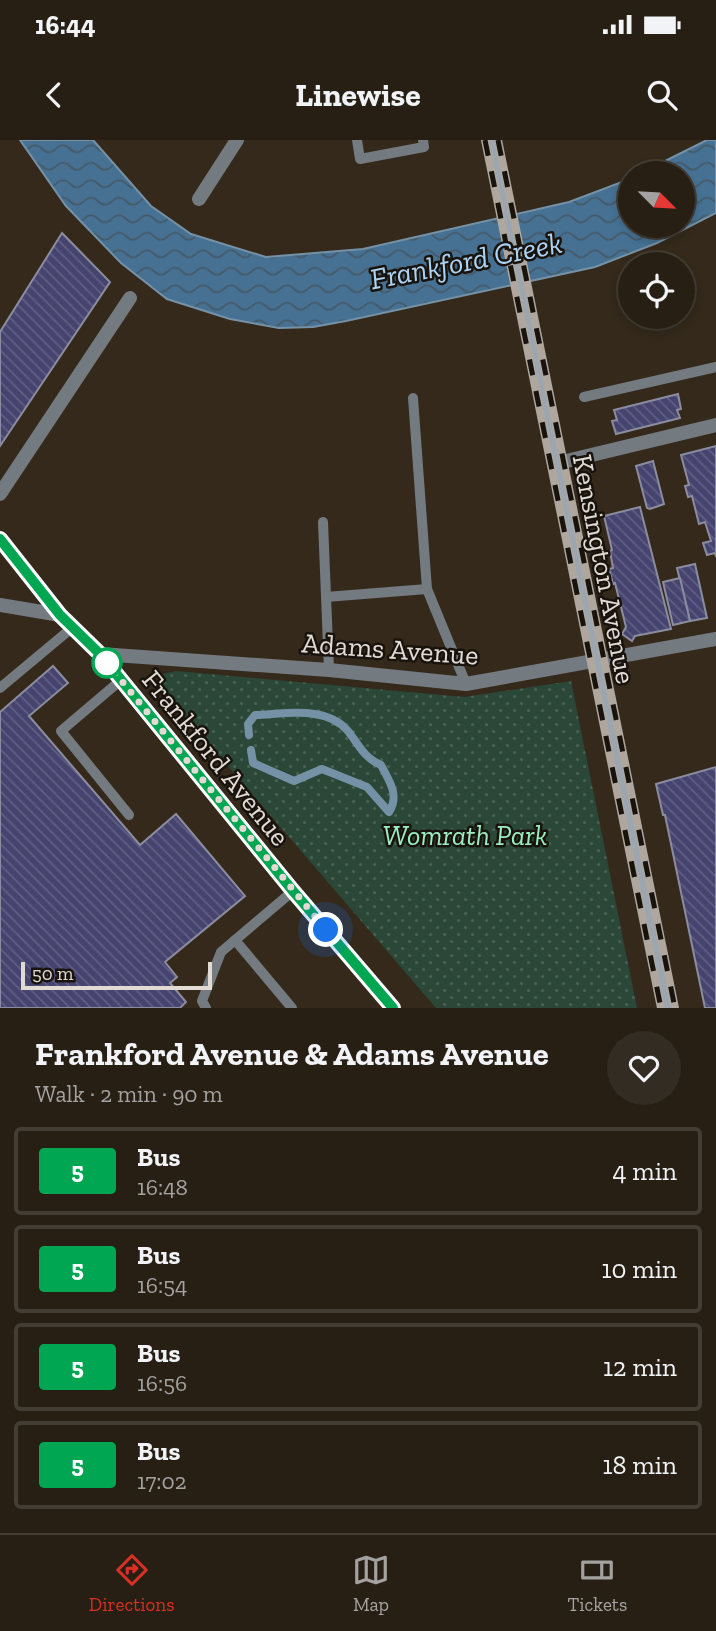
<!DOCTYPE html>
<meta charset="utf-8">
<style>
:root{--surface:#271f14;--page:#332c22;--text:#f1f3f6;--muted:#a4a2a0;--line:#433d34;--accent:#d93025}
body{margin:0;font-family:"Zilla Slab",serif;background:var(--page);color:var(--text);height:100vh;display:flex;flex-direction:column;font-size:26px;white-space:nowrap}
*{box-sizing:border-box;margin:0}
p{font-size:23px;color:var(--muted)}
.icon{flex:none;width:38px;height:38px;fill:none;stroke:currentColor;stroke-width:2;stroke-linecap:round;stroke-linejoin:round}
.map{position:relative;height:868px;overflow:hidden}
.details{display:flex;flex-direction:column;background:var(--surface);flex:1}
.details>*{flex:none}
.badge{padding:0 14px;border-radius:5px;font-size:24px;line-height:46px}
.needle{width:46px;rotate:114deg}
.buttons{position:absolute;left:618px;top:21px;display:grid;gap:14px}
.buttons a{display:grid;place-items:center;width:77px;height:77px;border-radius:50%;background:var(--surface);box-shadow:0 4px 10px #0003,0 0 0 2px var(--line);font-size:35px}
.scale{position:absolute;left:21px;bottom:18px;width:191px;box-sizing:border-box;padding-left:7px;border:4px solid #e2dbd3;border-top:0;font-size:19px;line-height:24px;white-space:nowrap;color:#e2dbd3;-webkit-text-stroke:5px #18130d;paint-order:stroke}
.you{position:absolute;width:35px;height:35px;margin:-18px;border:5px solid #fff;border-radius:50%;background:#1a73e8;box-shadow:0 0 0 10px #1a73e833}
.map>.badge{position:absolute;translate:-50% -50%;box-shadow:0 0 0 4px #fff}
.round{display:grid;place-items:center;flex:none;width:74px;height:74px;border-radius:37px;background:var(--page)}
.overview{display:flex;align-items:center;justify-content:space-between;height:119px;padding:0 35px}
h1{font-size:33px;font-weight:800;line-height:52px}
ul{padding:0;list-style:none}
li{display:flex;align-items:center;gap:21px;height:88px;margin:0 14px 10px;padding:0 21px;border:4px solid var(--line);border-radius:7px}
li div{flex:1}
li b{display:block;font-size:26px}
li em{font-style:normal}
li .badge{min-width:77px;font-weight:700;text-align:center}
.status{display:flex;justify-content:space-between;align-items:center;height:49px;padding:0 35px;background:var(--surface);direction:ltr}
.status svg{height:19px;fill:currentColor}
header{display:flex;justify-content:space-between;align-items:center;height:91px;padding:0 35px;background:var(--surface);font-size:32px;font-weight:800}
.menu{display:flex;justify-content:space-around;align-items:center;height:98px;border-top:2px solid var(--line);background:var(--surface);font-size:19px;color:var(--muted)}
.menu a{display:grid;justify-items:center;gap:4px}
.menu .current{color:var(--accent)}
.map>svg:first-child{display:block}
.park{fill:url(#park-dots)}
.water{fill:url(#water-waves);stroke:#7591a6;stroke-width:2}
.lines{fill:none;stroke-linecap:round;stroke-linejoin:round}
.stream{stroke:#7591a6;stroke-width:8}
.building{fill:url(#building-back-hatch);stroke:#8b8c9f;stroke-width:2}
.lane{stroke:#737a80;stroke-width:10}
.street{stroke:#737a80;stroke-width:14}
.secondary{stroke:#9ca6b1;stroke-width:14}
.rail-casing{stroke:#afa79d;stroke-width:8}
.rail{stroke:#18130d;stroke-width:5;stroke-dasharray:16;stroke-linecap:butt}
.line-casing{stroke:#fff;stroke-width:16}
.line{stroke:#00a651;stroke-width:10}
.walk{stroke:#e2dbd3;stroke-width:7;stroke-dasharray:0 12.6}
.stop-dot{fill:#fff;stroke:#00a651;stroke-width:3.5}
.labels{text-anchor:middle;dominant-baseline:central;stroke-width:5;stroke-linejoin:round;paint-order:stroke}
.street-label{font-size:28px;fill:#e2dbd3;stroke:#18130d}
.park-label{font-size:28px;font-style:italic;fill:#9ceec2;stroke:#18130d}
.water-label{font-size:30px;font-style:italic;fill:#add3f4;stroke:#18130d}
</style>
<div class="status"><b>16:44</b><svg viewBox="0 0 49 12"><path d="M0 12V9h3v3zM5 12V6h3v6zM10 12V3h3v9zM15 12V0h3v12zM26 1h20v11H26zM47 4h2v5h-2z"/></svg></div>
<header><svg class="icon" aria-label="back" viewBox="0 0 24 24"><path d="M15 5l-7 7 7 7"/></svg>Linewise<svg class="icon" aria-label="search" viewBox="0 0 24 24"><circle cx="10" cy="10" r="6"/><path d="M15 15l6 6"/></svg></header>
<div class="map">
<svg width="716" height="868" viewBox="0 0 716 868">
<defs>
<pattern id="park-dots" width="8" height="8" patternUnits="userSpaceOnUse" patternTransform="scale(1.75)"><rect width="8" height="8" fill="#2a4737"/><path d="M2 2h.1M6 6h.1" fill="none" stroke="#496153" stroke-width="1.8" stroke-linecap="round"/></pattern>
<pattern id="water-waves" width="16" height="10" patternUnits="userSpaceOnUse" patternTransform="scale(1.75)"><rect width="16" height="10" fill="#467193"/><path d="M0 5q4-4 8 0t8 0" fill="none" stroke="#455a69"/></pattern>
<pattern id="building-back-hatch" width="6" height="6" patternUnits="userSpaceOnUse" patternTransform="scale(1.75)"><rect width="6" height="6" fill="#45446f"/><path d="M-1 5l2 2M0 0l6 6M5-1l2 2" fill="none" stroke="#605e83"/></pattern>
</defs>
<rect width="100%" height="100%" fill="#34291b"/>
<!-- park -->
<path class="park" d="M176 531 464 557 571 541 637 868H436L160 547 163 534Z"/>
<!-- water -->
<path class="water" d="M20 0H93L151 66 191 94 266 117 363 109 569 62 630 39V86H682V33H641L707 0H716V73L657 103 595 127 346 181 313 187 279 188 230 179 167 159 121 123 66 66Z"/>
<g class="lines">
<!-- stream -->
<path class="stream" d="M249 595 248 584 255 575C285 574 326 565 348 591 359 605 364 618 381 625 389 641 400 655 389 672L367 647 322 629 294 641 253 623 251 610"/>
</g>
<!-- building -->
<g class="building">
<path d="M62 93 110 142 0 306V192Z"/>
<path d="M678 254 681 269 677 270 680 278 616 294 612 281 617 280 614 270Z"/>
<path d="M716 306V417L715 413 707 415 703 403 711 401 705 382 699 384 692 356 688 357 685 346 689 345 681 315Z"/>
<path d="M653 321 664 364 650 369 647 368 636 326Z"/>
<path d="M640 367 671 489 635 496 632 501 622 494 626 487 615 443 613 444 609 429 613 428 610 411 612 410 604 376Z"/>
<path d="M695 424 707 478 690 481 677 428Z"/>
<path d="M680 438 690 481 673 485 663 442Z"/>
<path d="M53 526 68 543 29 576 140 705 176 674 245 756 165 822 177 837 170 843 186 862 180 868H0V572Z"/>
<path d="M716 627V868H705L665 675H663L656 644Z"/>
</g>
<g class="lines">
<!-- lane -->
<g class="lane">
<path d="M357 0 360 19 424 7 423 0"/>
<path d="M584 257 716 227"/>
<path d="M323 382 329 530"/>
<path d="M427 449 466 544"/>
<path d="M326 457 427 449 413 258"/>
<path d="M121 540 61 591 129 675"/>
<path d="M0 548 73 487"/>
<path d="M235 800 292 868"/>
<path d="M206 868 202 861 221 812 293 751"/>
</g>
<!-- street -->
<g class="street">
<path d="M199 59 237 0"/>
<path d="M558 323 716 285"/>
<path d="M0 354 130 158"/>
<path d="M0 465 60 475"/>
<path d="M100 514 329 530 466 544 716 499"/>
</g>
<!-- secondary -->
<g class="secondary">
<path d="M491 0 535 204 597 523 668 868"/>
<path d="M0 399 60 475 100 514 293 751 393 868"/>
</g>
<!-- rail casing -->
<g class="rail-casing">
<g id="rail">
<path d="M485 0 661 868"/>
<path d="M498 0 675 868"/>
</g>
</g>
<!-- rail -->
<use href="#rail" class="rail"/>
</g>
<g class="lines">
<!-- line casing -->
<g class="line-casing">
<path id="line" d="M0 399 60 475 100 514 293 751 393 868"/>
</g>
<!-- line -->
<use href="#line" class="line"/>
<!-- walk -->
<path class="walk" d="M107 523 326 790"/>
</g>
<!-- markers -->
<circle class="stop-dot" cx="107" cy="523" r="14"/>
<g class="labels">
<!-- street labels -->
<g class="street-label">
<text transform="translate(604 429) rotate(79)">Kensington Avenue</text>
<text transform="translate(390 509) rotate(4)">Adams Avenue</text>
<text transform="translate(216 618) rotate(51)">Frankford Avenue</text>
</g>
<!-- park labels -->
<g class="park-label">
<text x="465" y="695">Womrath Park</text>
</g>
<!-- water labels -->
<g class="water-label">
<text transform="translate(466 121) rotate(-11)">Frankford Creek</text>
</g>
</g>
</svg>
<div class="buttons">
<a><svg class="needle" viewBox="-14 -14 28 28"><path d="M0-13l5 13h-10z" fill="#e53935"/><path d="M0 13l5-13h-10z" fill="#a4a2a0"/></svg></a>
<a><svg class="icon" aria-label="locate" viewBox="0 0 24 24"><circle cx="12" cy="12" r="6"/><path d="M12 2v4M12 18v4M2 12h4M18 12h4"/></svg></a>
</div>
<div class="scale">50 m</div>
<div class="you" style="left:326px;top:790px"></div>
</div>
<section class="details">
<div class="overview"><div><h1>Frankford Avenue &amp; Adams Avenue</h1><p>Walk · 2 min · 90 m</p></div><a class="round"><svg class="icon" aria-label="heart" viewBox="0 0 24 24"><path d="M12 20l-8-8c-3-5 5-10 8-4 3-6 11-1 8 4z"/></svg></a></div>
<ul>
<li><span class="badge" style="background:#00a651;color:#fff">5</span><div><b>Bus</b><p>16:48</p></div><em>4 min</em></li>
<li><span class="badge" style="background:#00a651;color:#fff">5</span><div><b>Bus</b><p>16:54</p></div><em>10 min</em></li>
<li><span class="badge" style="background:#00a651;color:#fff">5</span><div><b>Bus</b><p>16:56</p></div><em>12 min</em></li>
<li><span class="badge" style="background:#00a651;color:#fff">5</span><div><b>Bus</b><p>17:02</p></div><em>18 min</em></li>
</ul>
</section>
<nav class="menu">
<a class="current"><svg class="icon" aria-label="directions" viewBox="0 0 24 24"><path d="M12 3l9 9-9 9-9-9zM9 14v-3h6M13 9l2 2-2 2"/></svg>Directions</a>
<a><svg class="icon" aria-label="map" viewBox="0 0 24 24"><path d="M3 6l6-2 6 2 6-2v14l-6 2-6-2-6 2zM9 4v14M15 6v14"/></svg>Map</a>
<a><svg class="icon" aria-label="tickets" viewBox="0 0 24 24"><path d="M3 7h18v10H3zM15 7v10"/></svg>Tickets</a>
</nav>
